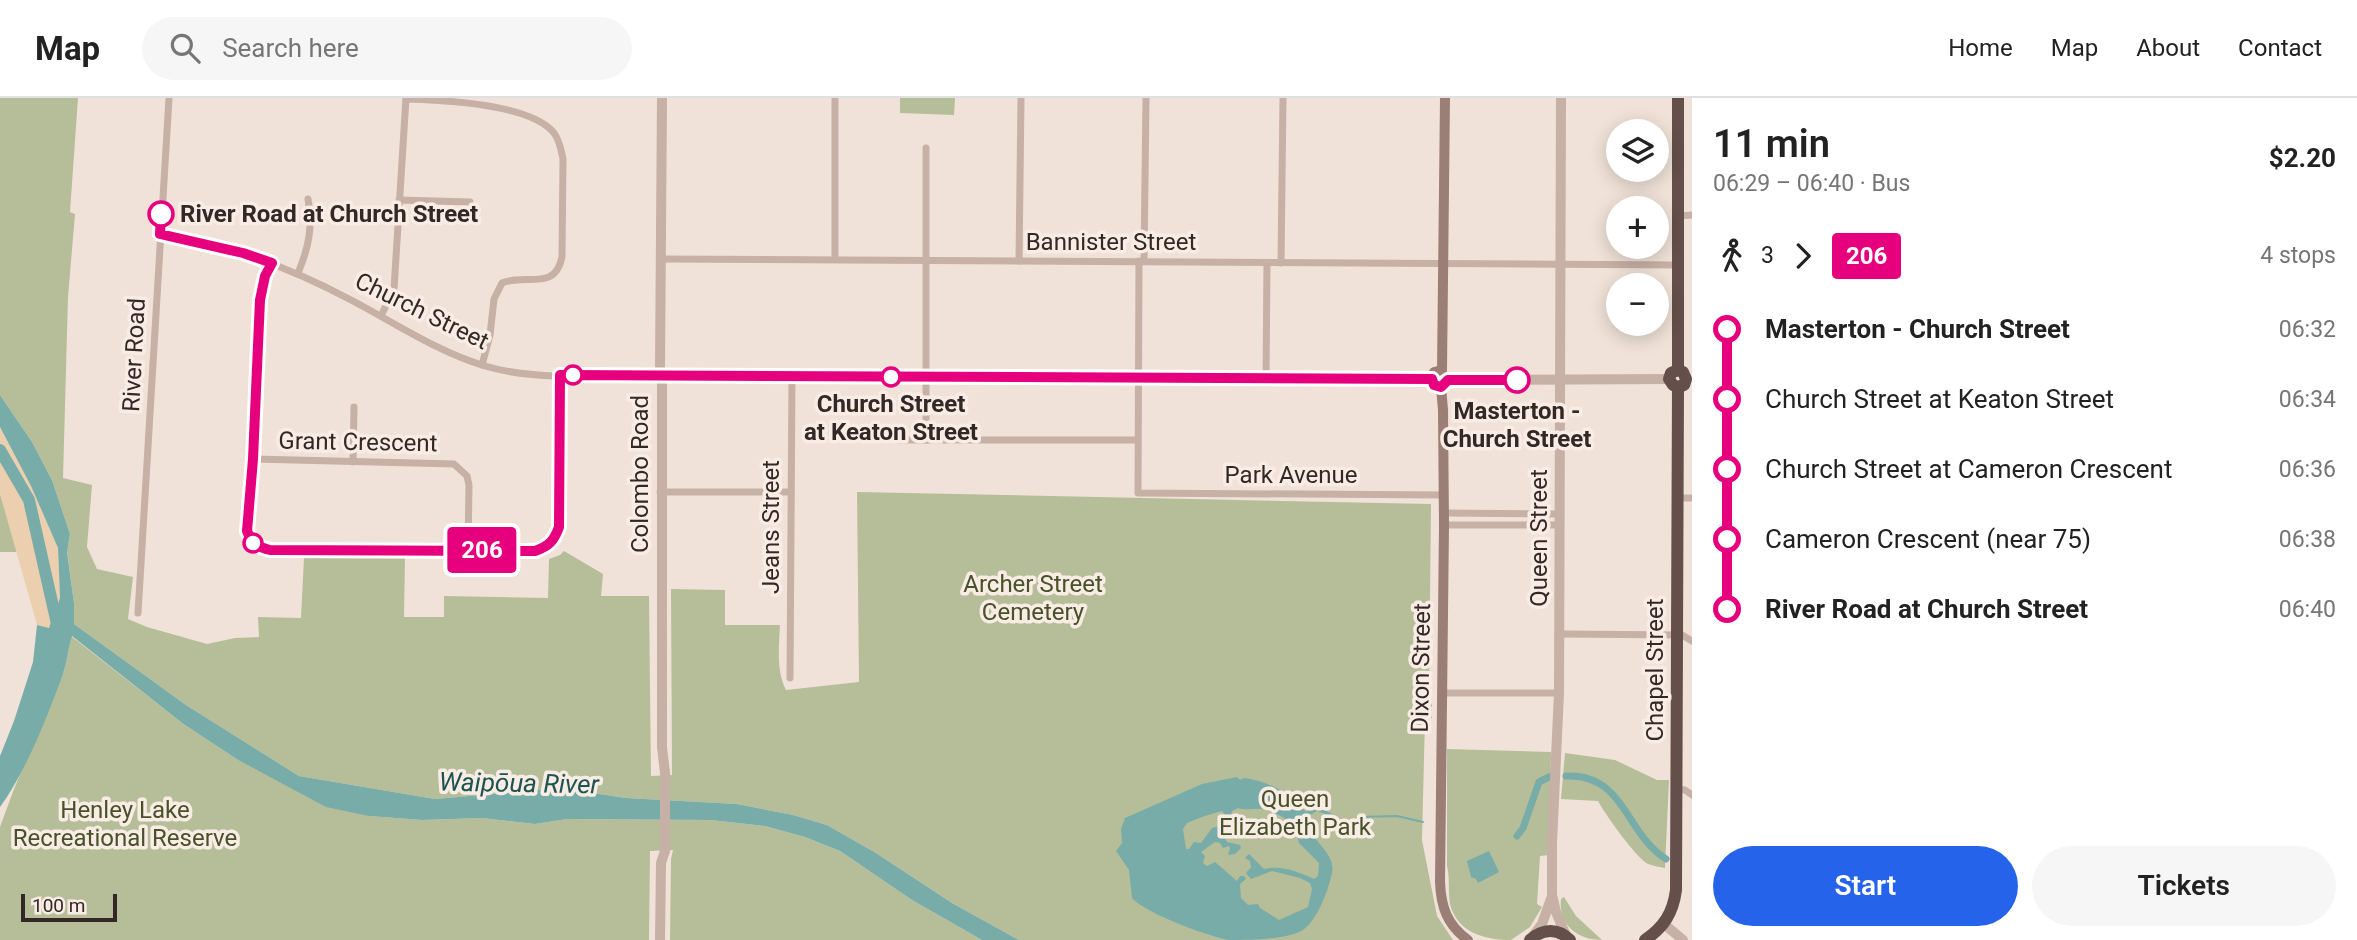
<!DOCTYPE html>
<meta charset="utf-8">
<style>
:root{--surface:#fff;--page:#f6f6f6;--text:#222;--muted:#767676;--line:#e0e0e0;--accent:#2563eb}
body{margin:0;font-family:Roboto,sans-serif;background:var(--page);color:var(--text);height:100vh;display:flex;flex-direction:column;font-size:26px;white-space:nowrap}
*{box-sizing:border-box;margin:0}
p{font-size:23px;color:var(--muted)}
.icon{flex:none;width:38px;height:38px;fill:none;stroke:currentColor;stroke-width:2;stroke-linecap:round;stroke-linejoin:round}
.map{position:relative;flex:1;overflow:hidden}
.panel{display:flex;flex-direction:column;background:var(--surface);width:665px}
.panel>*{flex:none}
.badge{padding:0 14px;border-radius:5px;font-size:24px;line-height:46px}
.controls{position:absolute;left:1606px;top:21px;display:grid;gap:14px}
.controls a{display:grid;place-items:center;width:63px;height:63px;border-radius:50%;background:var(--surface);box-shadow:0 4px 18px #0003;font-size:35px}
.scale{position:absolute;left:21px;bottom:18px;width:96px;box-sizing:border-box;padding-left:7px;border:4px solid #332826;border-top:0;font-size:19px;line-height:24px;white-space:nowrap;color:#332826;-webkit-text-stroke:5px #f8ece4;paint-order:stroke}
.map>.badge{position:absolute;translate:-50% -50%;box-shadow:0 0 0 4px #fff}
.legs{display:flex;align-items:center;gap:10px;height:77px;padding:0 21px;font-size:23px}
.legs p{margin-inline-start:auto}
.head{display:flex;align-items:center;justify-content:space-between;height:119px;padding:0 21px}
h1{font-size:38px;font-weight:600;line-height:52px}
.primary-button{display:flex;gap:14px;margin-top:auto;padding:14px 21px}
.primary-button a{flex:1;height:80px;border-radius:42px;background:var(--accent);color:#fff;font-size:28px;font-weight:600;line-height:80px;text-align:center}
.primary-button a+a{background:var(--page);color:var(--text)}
ul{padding:0 21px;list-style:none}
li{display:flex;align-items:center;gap:24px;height:70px;font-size:26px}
li i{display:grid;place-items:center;width:10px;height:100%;margin:0 9px;background:currentColor}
li i::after{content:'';width:18px;height:18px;margin:-9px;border:5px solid;border-radius:50%;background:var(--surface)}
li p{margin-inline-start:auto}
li:first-child i{background:linear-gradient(#0000 50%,currentColor 0)}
li:last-child i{background:linear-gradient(currentColor 50%,#0000 0)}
header{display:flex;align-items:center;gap:42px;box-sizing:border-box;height:98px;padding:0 35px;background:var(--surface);border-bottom:2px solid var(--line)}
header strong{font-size:33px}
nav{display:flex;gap:38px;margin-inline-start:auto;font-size:24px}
.search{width:490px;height:63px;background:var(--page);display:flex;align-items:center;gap:18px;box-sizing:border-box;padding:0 24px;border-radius:38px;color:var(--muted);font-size:26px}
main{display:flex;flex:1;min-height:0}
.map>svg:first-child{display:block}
.green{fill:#b6be99}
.sand{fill:#ebcfaf}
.water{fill:#78aca8;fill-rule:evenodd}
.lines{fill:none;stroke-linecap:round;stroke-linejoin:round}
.stream{stroke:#78aca8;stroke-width:2}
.canal{stroke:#78aca8;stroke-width:7}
.river{stroke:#78aca8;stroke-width:12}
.minor{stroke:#c7b0a5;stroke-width:7}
.tertiary{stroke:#c7b0a5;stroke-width:10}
.secondary{stroke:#9b7f76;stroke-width:10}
.trunk{stroke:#644f4a;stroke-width:12}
.line-1-casing{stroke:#fff;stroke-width:16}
.line-1{stroke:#e6007e;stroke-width:10}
.stop-1-dot{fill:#fff;stroke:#e6007e;stroke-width:3.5}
.labels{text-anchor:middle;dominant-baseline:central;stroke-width:7;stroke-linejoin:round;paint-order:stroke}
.stop-label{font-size:24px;font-weight:bold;fill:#332826;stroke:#f8ece4}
.street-label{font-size:24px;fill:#332826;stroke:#f8ece4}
.park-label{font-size:24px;fill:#47512a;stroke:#f8ece4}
.water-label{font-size:26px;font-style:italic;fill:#1d5350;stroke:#f8ece4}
</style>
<header>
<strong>Map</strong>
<div class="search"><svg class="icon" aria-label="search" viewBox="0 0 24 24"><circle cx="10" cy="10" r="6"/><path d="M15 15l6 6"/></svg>Search here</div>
<nav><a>Home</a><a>Map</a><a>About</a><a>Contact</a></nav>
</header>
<main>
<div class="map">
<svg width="1692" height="842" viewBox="0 0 1692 842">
<rect width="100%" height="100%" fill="#f0e2d8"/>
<!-- green -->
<g class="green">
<path d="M0 0H78L70 114 75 116 68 199 63 380 92 387 87 449 97 471 133 479 128 521 147 529 207 546 235 540 259 539 258 519 301 520 304 459 405 458 404 519H444V498L548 500 549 461 560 457 564 453 603 476 601 498H649L651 678 672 677 671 491 725 492V527H780C779 548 776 573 786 592L859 584 857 394 1431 406 1429 598 1432 602V620H1425L1422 742 1437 818 1453 842H1019L952 805 876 755 827 727 793 717 737 706 626 700 560 690 435 701 299 678 186 607 74 526V505L67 453 70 436 52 382 32 344 0 297Z"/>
<path d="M900 0H955L954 17 900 15Z"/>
<path d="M0 396 3 403 17 454H0Z"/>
<path d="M71 538 182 625 238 662 267 677 370 718 422 722 482 720 535 726 567 721 711 722 765 728 805 739 840 753 912 802 982 842H670L671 761 673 752 650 753 649 842H0V729L14 691 64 573Z"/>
<path d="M1447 651 1551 654 1549 757 1540 758 1537 806 1542 809 1530 829 1511 842C1486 842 1457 835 1450 806 1448 793 1450 780 1447 768Z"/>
<path d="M1565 655 1615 662 1657 682H1669L1665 770C1660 769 1653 768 1648 766 1636 760 1605 716 1598 703L1561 701Z"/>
<path d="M1564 799 1576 818 1602 842C1578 842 1558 827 1561 801Z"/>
</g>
<!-- sand -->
<path class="sand" d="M0 329 31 388 58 450 60 500 49 530 37 527 0 396Z"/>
<!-- water -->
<g class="water">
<path d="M0 297 32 344 52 382 70 436 67 454 74 505V526L186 607 299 678 435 701 560 690 626 700 737 706 793 717 827 727 876 755 952 805 1019 842H982L912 802 840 753 805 739 765 728 711 722 567 721 535 726 482 720 422 722 369 718 326 709 238 662 182 625 72 538C68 550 67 564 63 576 47 619 27 672 0 709V658L14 623 33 564 37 527 49 530 60 500 58 450 31 388 0 329Z"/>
<path d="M1237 679 1240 682 1244 680C1271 684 1288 694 1306 714L1317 709 1337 718V720L1317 713 1308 718C1304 740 1337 753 1332 775 1328 793 1318 821 1303 832 1285 842 1251 842 1230 842 1209 839 1145 815 1132 800L1129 772 1116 753 1122 745 1121 731 1125 720 1202 686ZM1238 710C1247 713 1254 710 1262 711 1271 712 1287 721 1294 726L1299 745 1319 765 1318 778 1314 781C1298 774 1282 767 1264 771L1249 756 1245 760 1250 763 1251 769 1246 775 1251 781 1272 773 1300 780 1310 785 1312 791 1308 809 1279 822 1260 810 1258 806 1248 807 1241 800 1240 786 1246 781 1244 778H1240L1237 783 1215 764 1207 768 1203 765 1205 758 1201 754 1215 744 1220 745 1223 750 1229 748 1230 750 1228 757 1235 756 1241 750 1240 747 1227 744 1224 738V723L1230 720 1232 713ZM1222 713 1225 717 1220 722V728L1212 730 1201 745 1194 744 1189 751H1186L1183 731 1187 725C1198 720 1210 716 1222 713Z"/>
<path d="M1489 753 1499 774 1478 785 1476 781 1471 779 1467 763Z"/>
</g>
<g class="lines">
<!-- stream -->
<path class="stream" d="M1358 719 1397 718 1423 724"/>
<!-- canal -->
<g class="canal">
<path d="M1566 678C1624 675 1625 735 1666 761"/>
<path d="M1517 738 1523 730 1539 684 1549 679"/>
</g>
<!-- river -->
<path class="river" d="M0 352 29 402 57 526 56 529"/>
<!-- minor -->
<g class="minor">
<path d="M406 1C442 2 531 6 554 35 560 43 561 52 563 61L562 159C555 194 526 175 502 185L494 201 490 237 482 267"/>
<path d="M399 102 470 104"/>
<path d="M1679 118 1692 117"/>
<path d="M160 136C227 146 291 170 351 202 395 225 438 254 485 268 534 283 609 278 661 277"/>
<path d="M661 161 1679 167"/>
<path d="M835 161V0"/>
<path d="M1019 163 1021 0"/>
<path d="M1139 163 1138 395 1444 397"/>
<path d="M1144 163 1146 0"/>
<path d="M272 165 265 178 260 202 253 361 247 433C252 445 257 449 270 452L535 453C549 448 554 443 559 429L560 277"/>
<path d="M1281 165 1283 0"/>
<path d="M298 175C309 149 313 128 308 101"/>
<path d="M381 218 394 191 406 0"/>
<path d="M1266 281 1267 165"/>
<path d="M898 342H1138"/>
<path d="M926 342V50"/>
<path d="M253 361 454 366 467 378 469 387 468 452"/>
<path d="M353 364 354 309"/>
<path d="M660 394H790"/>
<path d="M1677 400H1692"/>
<path d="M1444 415 1560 416"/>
<path d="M1444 427H1560"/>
<path d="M138 515 169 0"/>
<path d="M1560 536 1682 537 1692 543"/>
<path d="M790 580 792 278"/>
<path d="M1442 595H1559"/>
<path d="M1676 691 1685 692 1692 697"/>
</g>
<!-- tertiary -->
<g class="tertiary">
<path d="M1561 0 1559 595 1552 745V797L1556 814 1566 838"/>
<path d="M661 277 1432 281"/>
<path d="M1449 282 1669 281"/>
<path d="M1664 826 1683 842"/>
<path d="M1533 838 1542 826 1552 798"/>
<path d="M660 842 661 765 665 753V675L662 649V283L660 271 662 0"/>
</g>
<!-- secondary -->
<g class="secondary">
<path d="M1442 272 1445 0"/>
<path d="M1441 289 1443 312 1444 427 1440 784C1441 809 1447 827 1468 842"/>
<path d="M1441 289 1434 287 1432 281 1434 274 1442 272"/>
</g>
<!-- trunk -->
<g class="trunk">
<path d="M1678 272V0"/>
<path d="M1678 289 1684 287 1686 281 1683 274 1678 272"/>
<path d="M1678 289 1673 287 1669 281 1671 275 1678 272"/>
<path d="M1530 842C1543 830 1558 830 1570 842"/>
<path d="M1645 842C1664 829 1673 815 1676 792L1678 289"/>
</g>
</g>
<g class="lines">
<!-- line-1 casing -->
<g class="line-1-casing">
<path id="line-1" d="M161 116 160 136 243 155 272 165 265 178 260 202 253 361 247 433C252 445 257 449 270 452L535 453C549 448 554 443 559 429L560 277 1432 281 1434 287 1441 289 1448 282H1517"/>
</g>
<!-- line-1 -->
<use href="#line-1" class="line-1"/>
</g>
<!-- markers -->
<g class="stop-1-dot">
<circle cx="161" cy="116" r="12"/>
<circle cx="573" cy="277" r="9"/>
<circle cx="891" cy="279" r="9"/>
<circle cx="1517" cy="282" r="12"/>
<circle cx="253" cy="445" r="9"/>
</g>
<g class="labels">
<!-- stop labels -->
<g class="stop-label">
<text x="180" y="116" text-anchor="start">River Road at Church Street</text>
<text x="891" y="306">Church Street<tspan x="891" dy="28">at Keaton Street</tspan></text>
<text x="1517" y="313">Masterton -<tspan x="1517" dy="28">Church Street</tspan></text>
</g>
<!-- street labels -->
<g class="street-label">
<text x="1111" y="144">Bannister Street</text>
<text transform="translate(422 213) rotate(26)">Church Street</text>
<text transform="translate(134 257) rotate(-87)">River Road</text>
<text transform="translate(358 344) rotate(1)">Grant Crescent</text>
<text transform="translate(640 376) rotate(-90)">Colombo Road</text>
<text x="1291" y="377">Park Avenue</text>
<text transform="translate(771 429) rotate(-90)">Jeans Street</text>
<text transform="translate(1539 440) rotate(-90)">Queen Street</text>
<text transform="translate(1421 570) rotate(-89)">Dixon Street</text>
<text transform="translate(1655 572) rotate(-90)">Chapel Street</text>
</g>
<!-- park labels -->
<g class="park-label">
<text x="1033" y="486">Archer Street<tspan x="1033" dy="28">Cemetery</tspan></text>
<text x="1295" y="701">Queen<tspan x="1295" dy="28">Elizabeth Park</tspan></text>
<text x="125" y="712">Henley Lake<tspan x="125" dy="28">Recreational Reserve</tspan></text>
</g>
<!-- water labels -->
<g class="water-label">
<text transform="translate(519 685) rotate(1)">Waipōua River</text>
</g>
</g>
</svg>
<div class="controls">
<a><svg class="icon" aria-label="layers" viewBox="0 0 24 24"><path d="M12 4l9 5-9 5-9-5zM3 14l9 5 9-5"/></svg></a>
<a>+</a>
<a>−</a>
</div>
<div class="scale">100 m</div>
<b class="badge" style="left:482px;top:452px;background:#e6007e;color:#fff">206</b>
</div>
<section class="panel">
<div class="head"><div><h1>11 min</h1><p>06:29 – 06:40 · Bus</p></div><b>$2.20</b></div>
<div class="legs"><svg class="icon" aria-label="walk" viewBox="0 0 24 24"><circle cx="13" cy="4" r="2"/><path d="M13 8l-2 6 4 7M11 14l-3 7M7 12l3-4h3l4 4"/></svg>3<svg class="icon" aria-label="forward" viewBox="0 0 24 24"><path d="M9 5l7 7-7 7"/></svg><b class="badge" style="background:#e6007e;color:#fff">206</b><p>4 stops</p></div>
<ul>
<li><i style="color:#e6007e"></i><b>Masterton - Church Street</b><p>06:32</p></li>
<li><i style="color:#e6007e"></i><span>Church Street at Keaton Street</span><p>06:34</p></li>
<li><i style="color:#e6007e"></i><span>Church Street at Cameron Crescent</span><p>06:36</p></li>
<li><i style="color:#e6007e"></i><span>Cameron Crescent (near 75)</span><p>06:38</p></li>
<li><i style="color:#e6007e"></i><b>River Road at Church Street</b><p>06:40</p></li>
</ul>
<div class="primary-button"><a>Start</a><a>Tickets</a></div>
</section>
</main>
